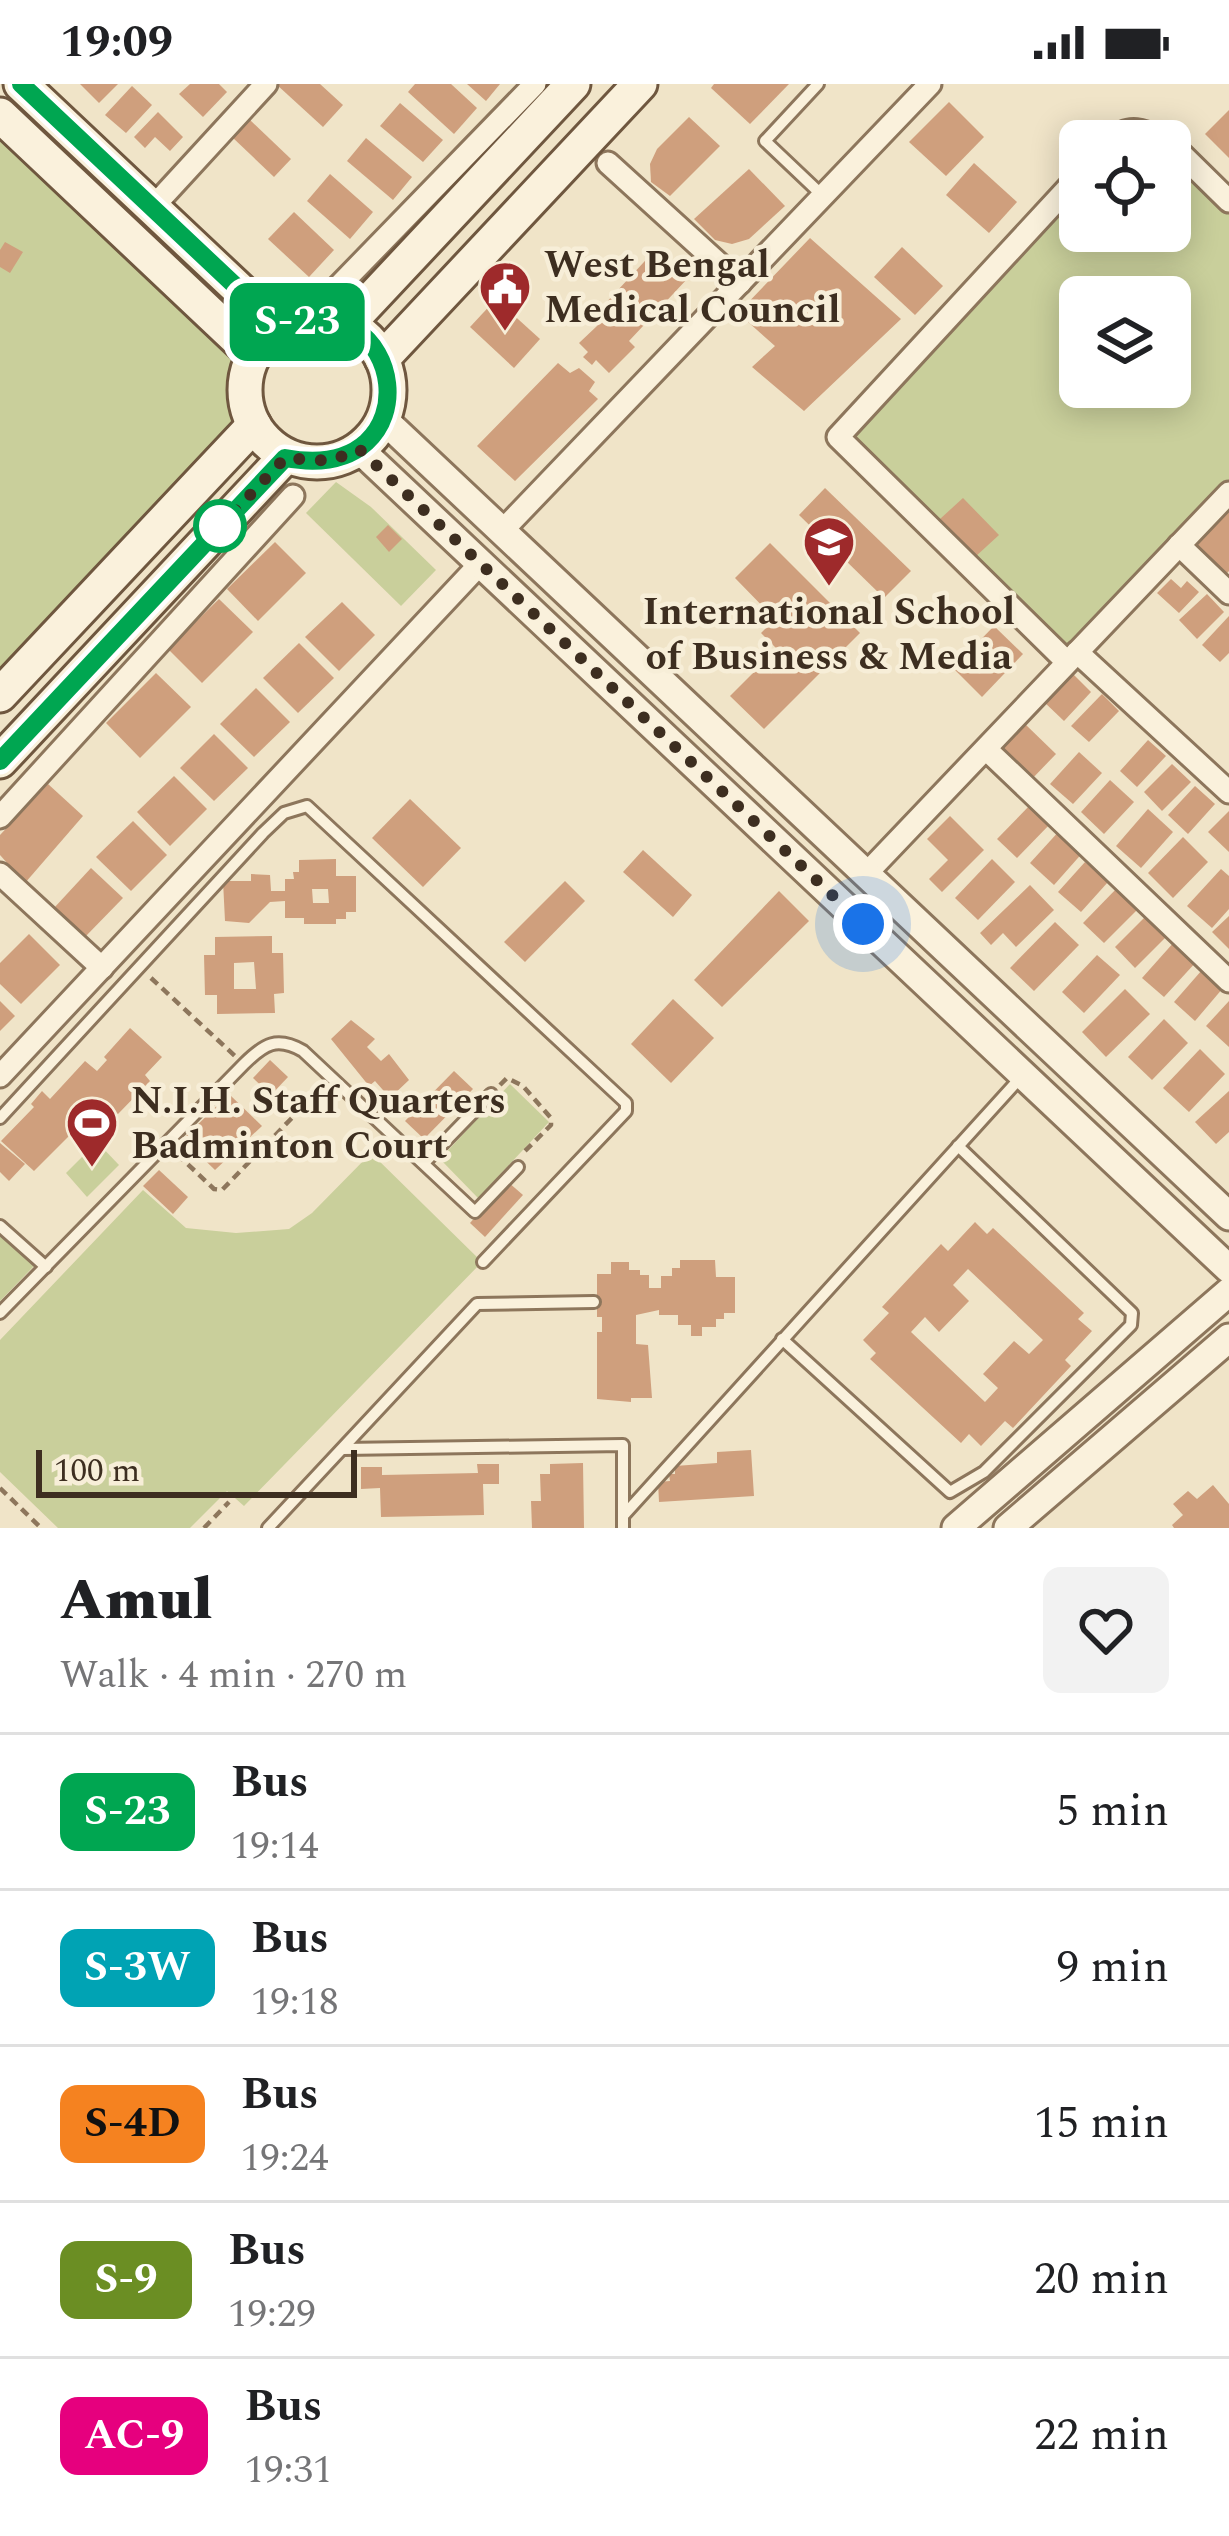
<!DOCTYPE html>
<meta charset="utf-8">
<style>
:root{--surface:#fff;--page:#f2f2f2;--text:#202124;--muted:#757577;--line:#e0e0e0}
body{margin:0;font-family:Spectral,serif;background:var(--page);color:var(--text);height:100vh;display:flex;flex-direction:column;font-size:45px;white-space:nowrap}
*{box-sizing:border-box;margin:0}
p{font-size:39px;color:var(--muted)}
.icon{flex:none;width:66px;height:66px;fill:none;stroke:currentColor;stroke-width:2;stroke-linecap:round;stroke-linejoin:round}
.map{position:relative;height:1444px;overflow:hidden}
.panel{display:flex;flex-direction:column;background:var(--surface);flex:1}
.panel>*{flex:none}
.badge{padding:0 24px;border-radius:18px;font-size:42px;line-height:78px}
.tools{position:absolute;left:1059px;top:36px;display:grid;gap:24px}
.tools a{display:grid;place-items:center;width:132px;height:132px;border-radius:18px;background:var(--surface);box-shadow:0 6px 30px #0003;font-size:60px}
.scale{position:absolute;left:36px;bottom:30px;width:321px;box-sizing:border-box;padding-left:12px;border:6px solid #3d2e20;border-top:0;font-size:33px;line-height:42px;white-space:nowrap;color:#3d2e20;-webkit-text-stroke:9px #f7eed8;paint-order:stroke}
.you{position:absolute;width:60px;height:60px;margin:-30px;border:9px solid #fff;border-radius:50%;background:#1a73e8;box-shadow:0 0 0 18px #1a73e833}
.map>.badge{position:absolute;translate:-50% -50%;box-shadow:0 0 0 6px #fff}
.round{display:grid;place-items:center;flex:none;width:126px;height:126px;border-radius:18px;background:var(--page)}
.head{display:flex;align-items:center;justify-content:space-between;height:204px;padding:0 60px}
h1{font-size:57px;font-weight:800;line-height:90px}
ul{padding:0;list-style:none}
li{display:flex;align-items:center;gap:36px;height:156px;padding:0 60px;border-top:3px solid var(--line)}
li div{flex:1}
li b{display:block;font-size:45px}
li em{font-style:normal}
li .badge{min-width:132px;font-weight:700;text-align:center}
.status{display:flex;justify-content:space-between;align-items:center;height:84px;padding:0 60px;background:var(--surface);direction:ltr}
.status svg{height:33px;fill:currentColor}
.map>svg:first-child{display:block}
.green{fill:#c9cf9b;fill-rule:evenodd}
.building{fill:#cf9f7d;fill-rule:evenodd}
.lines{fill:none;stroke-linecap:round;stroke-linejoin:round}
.service-casing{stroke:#8d765c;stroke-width:16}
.minor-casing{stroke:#8d765c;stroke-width:27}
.tertiary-casing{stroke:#8d765c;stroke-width:33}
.secondary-casing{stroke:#6f573f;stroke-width:39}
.path{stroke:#8d765c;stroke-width:4.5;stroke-dasharray:9 6;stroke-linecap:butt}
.service{stroke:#faf1dc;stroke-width:10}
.minor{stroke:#faf1dc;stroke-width:21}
.tertiary{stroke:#faf1dc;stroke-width:27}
.secondary{stroke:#faf1dc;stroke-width:33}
.line-casing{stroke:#fff;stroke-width:27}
.line{stroke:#00a651;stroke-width:18}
.walk{stroke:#3d2e20;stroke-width:12;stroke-dasharray:0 21.6}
.stop-dot{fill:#fff;stroke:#00a651;stroke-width:6}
.labels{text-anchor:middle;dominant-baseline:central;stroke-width:9;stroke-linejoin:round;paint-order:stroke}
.poi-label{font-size:39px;font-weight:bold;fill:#3d2e20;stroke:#f7eed8;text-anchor:start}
</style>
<div class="status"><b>19:09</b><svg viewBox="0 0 49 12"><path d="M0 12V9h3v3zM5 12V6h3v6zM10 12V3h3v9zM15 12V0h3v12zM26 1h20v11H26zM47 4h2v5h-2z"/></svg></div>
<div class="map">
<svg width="1229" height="1444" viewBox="0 0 1229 1444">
<rect width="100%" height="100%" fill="#f0e4c8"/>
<!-- green -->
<g class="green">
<path d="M0 44 243 271 236 314 244 340 0 598Z"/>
<path d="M1170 69 1229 124V400L1068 566 848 353 1080 104V147H1170ZM1080 213H1170V303H1080Z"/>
<path d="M336 398 371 423 436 486 401 522 306 429Z"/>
<path d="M510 1000 549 1038 478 1114 440 1075Z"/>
<path d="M97 1058 119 1081 87 1113 66 1089Z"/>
<path d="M371 1069 482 1178 244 1422 227 1407 190 1444H58L0 1388V1256L143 1106 186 1144 236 1149 289 1145 312 1129Z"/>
<path d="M0 1149 35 1181 0 1217Z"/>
</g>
<!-- building -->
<g class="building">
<path d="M80 0H118L99 19Z"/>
<path d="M190 0H219L227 8 203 33 179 10Z"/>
<path d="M276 0H320L343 21 323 43Z"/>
<path d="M415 0H451L477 24 454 50 408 8Z"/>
<path d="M467 0H500L486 17Z"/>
<path d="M714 0H789L750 40 711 4Z"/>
<path d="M132 2 152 21 126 49 105 31Z"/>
<path d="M949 18 984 53 946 92 909 58Z"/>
<path d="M400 19 443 56 423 78 380 42Z"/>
<path d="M1229 26V74L1205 50Z"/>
<path d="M158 28 183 53 170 67 155 53 145 64 134 53Z"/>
<path d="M689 33 720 62 670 112 651 98 650 80 657 65Z"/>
<path d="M249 35 291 75 274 93 232 53Z"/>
<path d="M366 54 412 93 393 116 347 77Z"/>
<path d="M974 79 1017 118 989 149 946 111Z"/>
<path d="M749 85 785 122 749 155 732 160 715 156 694 135Z"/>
<path d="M330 90 373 128 350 155 307 117Z"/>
<path d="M294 128 334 166 309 193 268 155Z"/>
<path d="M810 154 901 235 804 327 752 283 775 262 738 229Z"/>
<path d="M5 158 23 168 10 189 0 183V166Z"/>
<path d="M902 163 943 202 915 231 874 193Z"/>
<path d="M657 164 688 194 629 257 635 263 609 289 596 276 592 281 583 273 588 268 579 259 597 242 590 236Z"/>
<path d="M496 215 540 255 514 284 470 243Z"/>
<path d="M558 279 570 289 579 284 595 298 589 307 598 315 515 397 477 362Z"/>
<path d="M825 404 911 487 884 514 799 431Z"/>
<path d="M963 414 999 451 975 473 940 435Z"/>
<path d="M1229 420V487L1222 495 1188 463Z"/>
<path d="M388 441 402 455 389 468 376 453Z"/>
<path d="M275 458 306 489 258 537 227 505Z"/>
<path d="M770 459 860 549 764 645 730 612 777 565 761 549 775 535 735 494Z"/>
<path d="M1171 495 1181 504 1187 497 1199 508 1179 529 1157 509Z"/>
<path d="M1207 510 1224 528 1197 555 1179 536Z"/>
<path d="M219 515 253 548 202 599 168 565Z"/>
<path d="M342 518 375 551 339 587 305 553Z"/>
<path d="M1229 532V569L1220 578 1202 561Z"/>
<path d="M994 542 1023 570 982 613 953 584Z"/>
<path d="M299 559 334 594 298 629 263 594Z"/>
<path d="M1070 587 1091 608 1064 637 1042 616Z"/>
<path d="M156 589 191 623 140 674 106 639Z"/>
<path d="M256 604 290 638 254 673 220 640Z"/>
<path d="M1102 610 1119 627 1089 658 1071 642Z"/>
<path d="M1025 640 1056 670 1029 698 998 668Z"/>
<path d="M214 650 248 684 214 717 180 684Z"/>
<path d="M1148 656 1166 672 1137 703 1120 687Z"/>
<path d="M1079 668 1102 689 1073 720 1050 700Z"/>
<path d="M1172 680 1191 698 1162 727 1144 708Z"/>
<path d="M174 692 207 725 170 762 137 728Z"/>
<path d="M1110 696 1134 718 1104 750 1081 728Z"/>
<path d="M48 700 83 732 25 799 0 771V751Z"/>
<path d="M1195 702 1215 720 1188 750 1168 731Z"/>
<path d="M410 715 461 764 423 803 372 754Z"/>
<path d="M1032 719 1052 738 1017 774 997 755Z"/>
<path d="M1148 725 1173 748 1141 784 1116 762Z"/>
<path d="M1229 727V768L1208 748Z"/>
<path d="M950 732 984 766 942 808 929 795 948 776 927 755Z"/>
<path d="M133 737 167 771 131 807 96 773Z"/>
<path d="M1061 745 1085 766 1054 801 1030 779Z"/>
<path d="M1183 753 1208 778 1173 814 1148 789Z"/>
<path d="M643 766 692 811 673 833 623 788Z"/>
<path d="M336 775V792H356V828H346V835H336V840H304V834H285V817L270 818 249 839 225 837 223 797H251V790L270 791 271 807H285V795H294L293 788H299V776ZM312 805H328L329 819H313Z"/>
<path d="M992 775 1015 798 978 836 955 814Z"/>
<path d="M1085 778 1108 798 1081 828 1058 808Z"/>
<path d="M91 784 123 814 85 853 54 824Z"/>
<path d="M1221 785 1229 792V825L1212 844 1187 822Z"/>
<path d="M565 797 585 817 525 878 504 858Z"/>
<path d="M1030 801 1054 826 1016 863 1003 849 991 861 980 849Z"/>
<path d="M1119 802 1141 822 1104 859 1083 839Z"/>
<path d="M779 807 809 837 722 923 694 896Z"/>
<path d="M1149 829 1169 850 1135 884 1115 863Z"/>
<path d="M1229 832V865L1212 848Z"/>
<path d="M1055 838 1079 861 1034 907 1010 884Z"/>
<path d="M29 850 60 881 21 920 0 900V879Z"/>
<path d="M272 852V869H283L284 909 274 910 275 929 217 930V911H205L204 871H215V853ZM254 878 256 905H234V879Z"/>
<path d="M1175 857 1197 877 1164 913 1142 894Z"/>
<path d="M1097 871 1120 891 1084 929 1062 908Z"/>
<path d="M1202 886 1223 904 1195 937 1174 918Z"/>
<path d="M1125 905 1150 930 1106 973 1082 948Z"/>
<path d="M673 915 714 954 671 999 631 960Z"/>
<path d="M0 917 15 932 0 947Z"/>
<path d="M1229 917V963L1206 942Z"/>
<path d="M1164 935 1188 959 1152 996 1128 973Z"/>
<path d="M351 936 375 955 367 963 381 977 389 970 409 996 390 1014 375 997 369 1002 331 955Z"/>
<path d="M130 944 162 973 145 991 150 997 118 1030 104 1017 34 1087 1 1057 34 1023 31 1020 42 1007 50 1015 85 977 97 987 107 976 104 973Z"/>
<path d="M1200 965 1225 990 1189 1028 1163 1004Z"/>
<path d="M270 976 288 993 271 1011 253 994Z"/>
<path d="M454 987 473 1005 424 1055 405 1037Z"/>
<path d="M1229 1007V1048L1216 1060 1195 1038Z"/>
<path d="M229 1010 262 1042 215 1086 183 1055Z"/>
<path d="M0 1059 25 1080 9 1097 0 1088Z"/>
<path d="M159 1086 188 1113 173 1130 143 1102Z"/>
<path d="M507 1097 523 1111 485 1153 470 1139Z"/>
<path d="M975 1138 987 1150 993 1144 1084 1229 1078 1235 1092 1247 1065 1276 1071 1282 1013 1344 1005 1337 981 1362 969 1350 961 1359 870 1275 876 1269 863 1256 889 1229 882 1223 941 1160 948 1167ZM968 1185 1043 1256 1029 1270 1014 1257 983 1290 998 1304 985 1318 911 1248 925 1233 939 1248 969 1217 953 1201Z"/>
<path d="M680 1176H715L716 1193H735V1229H724V1235H716V1243H702V1252H691V1241H678V1231H659V1226L636 1231V1260L648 1261 652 1314H631V1318L597 1315V1248H602V1233H597V1190H611V1178H629V1186H640V1191H649V1204H661V1192H672V1184H680Z"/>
<path d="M751 1366 754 1412 659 1418 658 1398 670 1397 669 1390H675V1382L717 1379V1368Z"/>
<path d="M583 1379 584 1444H532L531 1417H541L540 1390H550V1380Z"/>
<path d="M477 1380H499V1400H483L484 1431 381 1433 380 1404 361 1405V1383H382V1391L478 1389Z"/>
<path d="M1213 1401 1229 1420V1444H1174L1172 1441 1183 1431 1173 1420 1188 1407 1197 1415Z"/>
</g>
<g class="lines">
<!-- service casing -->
<g class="service-casing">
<g id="service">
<path d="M818 0 765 57 823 112"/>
<path d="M0 1034 263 749 284 729 307 722 626 1019V1027L483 1178"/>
<path d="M424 1079 491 1010"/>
<path d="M0 1142 46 1183"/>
<path d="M0 1229 244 980C264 960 277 952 303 967L475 1128 518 1083"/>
<path d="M782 1255 950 1408 984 1388 1131 1241 1132 1229 958 1062"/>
<path d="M343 1365 623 1361V1444"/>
<path d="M623 1432 1021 993"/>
<path d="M268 1444 477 1220 594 1218"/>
</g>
</g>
<!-- minor casing -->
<g class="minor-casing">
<g id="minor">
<path d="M1112 57C1129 39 1146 48 1166 57"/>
<path d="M1170 59 1229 117"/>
<path d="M608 79 740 199"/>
<path d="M153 123 266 0"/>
<path d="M336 205 535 0"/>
<path d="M502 447 930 0"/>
<path d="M1179 461 1229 509"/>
<path d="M1077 568 1229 708"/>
<path d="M1067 578 838 353 1080 91"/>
<path d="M986 665 1229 897"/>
<path d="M0 733 293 412"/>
<path d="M0 790 102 884"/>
<path d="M866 790 1229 409"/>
<path d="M0 992 480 480"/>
</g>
</g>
<!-- tertiary casing -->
<g class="tertiary-casing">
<g id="tertiary">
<path d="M383 335 1229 1132"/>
<path d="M359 365 1229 1185"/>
<path d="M956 1444 1229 1208"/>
<path d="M1008 1444 1229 1254"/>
</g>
</g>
<!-- secondary casing -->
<g class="secondary-casing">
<g id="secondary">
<path d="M21 0 280 244"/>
<path d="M0 31 254 271"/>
<circle cx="317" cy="306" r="72"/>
<path d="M347 241 573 0"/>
<path d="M382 275 640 0"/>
<path d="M0 611 254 341"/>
<path d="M0 677 285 373"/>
</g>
</g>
<!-- path -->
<g class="path">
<path d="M151 894 235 972"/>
<path d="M500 1001 507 994 523 1002 551 1034V1041L525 1067"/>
<path d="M177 1070 214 1105 222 1106 319 1006"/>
<path d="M0 1404 41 1444"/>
<path d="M204 1444 229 1418"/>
</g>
<!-- service -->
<use href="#service" class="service"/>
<!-- minor -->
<use href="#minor" class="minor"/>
<!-- tertiary -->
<use href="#tertiary" class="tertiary"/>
<!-- secondary -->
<use href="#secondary" class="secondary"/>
</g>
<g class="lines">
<!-- line casing -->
<g class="line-casing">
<path id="line" d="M0 677 285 374C438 402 406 191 280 244L21 0"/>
</g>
<!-- line -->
<use href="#line" class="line"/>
<!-- walk -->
<path class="walk" d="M220 442 213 450 285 374 331 377 359 365 863 840"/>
</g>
<!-- icons -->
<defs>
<g id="civic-pin" transform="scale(2.7)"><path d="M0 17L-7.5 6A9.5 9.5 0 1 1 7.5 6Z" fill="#9e2a2b" stroke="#f7eed8"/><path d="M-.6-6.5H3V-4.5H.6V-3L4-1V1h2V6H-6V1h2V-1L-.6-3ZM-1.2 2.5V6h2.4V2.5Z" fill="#fff"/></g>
<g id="university-pin" transform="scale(2.7)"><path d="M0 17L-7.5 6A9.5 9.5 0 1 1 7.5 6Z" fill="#9e2a2b" stroke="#f7eed8"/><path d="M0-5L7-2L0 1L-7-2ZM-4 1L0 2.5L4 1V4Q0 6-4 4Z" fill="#fff"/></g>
<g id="stadium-pin" transform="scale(2.7)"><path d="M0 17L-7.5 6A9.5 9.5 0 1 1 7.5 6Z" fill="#9e2a2b" stroke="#f7eed8"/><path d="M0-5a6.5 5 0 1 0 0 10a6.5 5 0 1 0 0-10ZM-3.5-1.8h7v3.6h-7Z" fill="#fff"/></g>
</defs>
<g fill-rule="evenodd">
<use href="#civic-pin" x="505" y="203"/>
<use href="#university-pin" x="829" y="458"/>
<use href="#stadium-pin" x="92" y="1039"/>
</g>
<!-- markers -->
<circle class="stop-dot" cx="220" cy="442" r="24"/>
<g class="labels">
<!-- poi labels -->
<g class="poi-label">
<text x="544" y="181">West Bengal<tspan x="544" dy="45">Medical Council</tspan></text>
<text x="829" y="528" text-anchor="middle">International School<tspan x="829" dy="45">of Business &amp; Media</tspan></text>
<text x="131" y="1017">N.I.H. Staff Quarters<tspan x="131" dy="45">Badminton Court</tspan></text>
</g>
</g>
</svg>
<div class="tools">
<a><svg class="icon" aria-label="locate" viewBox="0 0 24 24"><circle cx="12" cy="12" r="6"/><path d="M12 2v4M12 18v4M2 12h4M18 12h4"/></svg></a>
<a><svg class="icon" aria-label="layers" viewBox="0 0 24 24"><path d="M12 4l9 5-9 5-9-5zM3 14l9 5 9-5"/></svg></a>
</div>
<div class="scale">100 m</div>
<div class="you" style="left:863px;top:840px"></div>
<b class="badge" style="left:297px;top:238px;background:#00a651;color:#fff">S-23</b>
</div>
<section class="panel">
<div class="head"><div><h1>Amul</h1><p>Walk · 4 min · 270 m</p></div><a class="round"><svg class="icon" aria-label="heart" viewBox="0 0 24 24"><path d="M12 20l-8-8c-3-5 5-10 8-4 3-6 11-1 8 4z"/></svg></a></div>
<ul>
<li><span class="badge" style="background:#00a651;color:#fff">S-23</span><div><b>Bus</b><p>19:14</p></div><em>5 min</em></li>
<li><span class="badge" style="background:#00a3b4;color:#fff">S-3W</span><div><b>Bus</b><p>19:18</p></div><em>9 min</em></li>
<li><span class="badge" style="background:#f58220;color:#111">S-4D</span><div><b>Bus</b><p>19:24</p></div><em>15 min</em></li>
<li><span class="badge" style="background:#6b8e23;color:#fff">S-9</span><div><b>Bus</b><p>19:29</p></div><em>20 min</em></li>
<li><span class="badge" style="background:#e6007e;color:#fff">AC-9</span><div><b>Bus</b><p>19:31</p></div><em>22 min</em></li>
</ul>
</section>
